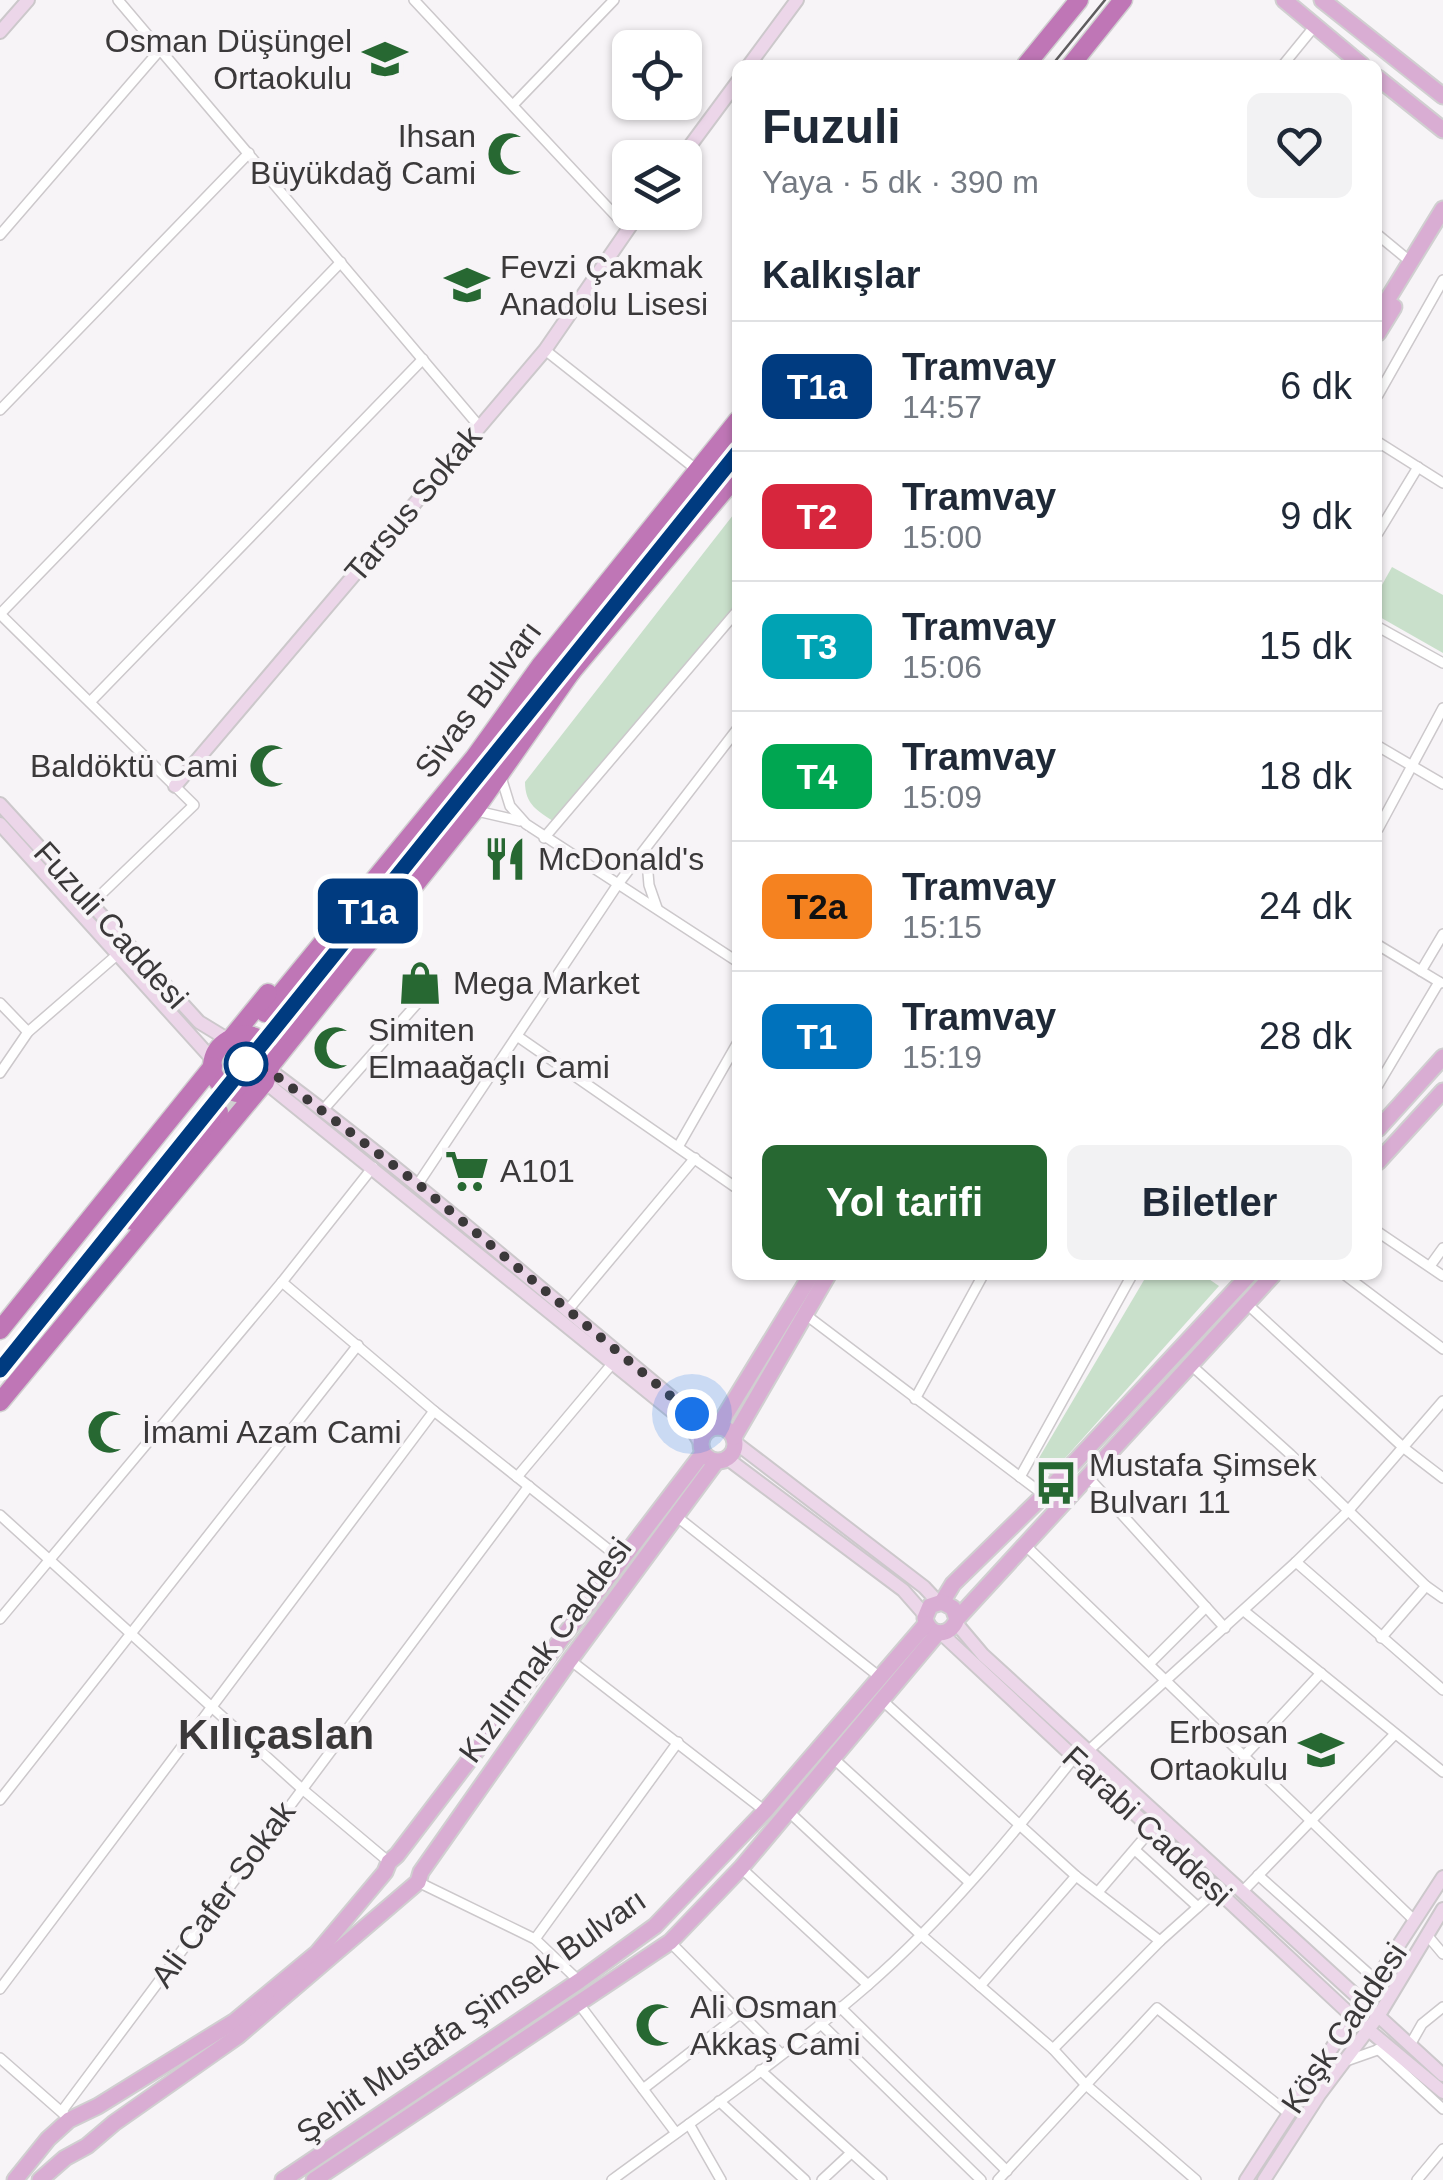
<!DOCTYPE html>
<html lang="tr">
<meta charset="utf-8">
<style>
:root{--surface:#fff;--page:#f2f2f3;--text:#1f2937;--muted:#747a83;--line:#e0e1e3;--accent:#276832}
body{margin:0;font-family:Arial,sans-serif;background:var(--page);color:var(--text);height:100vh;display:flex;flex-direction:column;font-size:38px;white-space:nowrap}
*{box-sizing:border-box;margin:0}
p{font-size:32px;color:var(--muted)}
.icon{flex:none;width:55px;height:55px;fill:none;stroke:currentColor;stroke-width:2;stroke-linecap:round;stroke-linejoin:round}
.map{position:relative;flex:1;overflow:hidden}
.panel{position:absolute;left:732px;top:60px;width:650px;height:1220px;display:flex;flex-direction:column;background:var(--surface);border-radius:15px;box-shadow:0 2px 8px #0004}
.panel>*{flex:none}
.badge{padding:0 20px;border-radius:15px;font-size:35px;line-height:65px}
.buttons{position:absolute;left:612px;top:30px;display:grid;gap:20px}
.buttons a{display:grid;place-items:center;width:90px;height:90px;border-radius:15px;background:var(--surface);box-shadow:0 2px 8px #0004;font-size:50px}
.you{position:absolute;width:50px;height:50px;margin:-25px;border:8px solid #fff;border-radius:50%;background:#1a73e8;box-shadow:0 0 0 15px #1a73e833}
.map>.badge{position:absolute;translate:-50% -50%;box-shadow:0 0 0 5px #fff}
h2{padding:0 30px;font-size:38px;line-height:90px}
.round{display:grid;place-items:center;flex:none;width:105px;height:105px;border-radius:15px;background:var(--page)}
.head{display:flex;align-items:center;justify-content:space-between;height:170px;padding:0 30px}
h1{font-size:48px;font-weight:600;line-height:75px}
.button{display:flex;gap:20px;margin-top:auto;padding:20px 30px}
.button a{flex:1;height:115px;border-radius:15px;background:var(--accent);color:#fff;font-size:40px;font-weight:600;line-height:115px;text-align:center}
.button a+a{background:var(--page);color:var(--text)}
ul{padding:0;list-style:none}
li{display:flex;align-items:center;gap:30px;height:130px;padding:0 30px;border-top:2px solid var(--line)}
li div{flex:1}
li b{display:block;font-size:38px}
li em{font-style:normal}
li .badge{min-width:110px;font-weight:700;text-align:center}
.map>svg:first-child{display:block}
.green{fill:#c9e0cb}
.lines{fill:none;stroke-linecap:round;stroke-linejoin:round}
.highway-tunnel{stroke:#d1cfd1;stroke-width:18;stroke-dasharray:18 9;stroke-linecap:butt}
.street-casing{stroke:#ccc8cb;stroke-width:12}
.secondary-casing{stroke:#ccc8cb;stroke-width:16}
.primary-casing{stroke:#d0cfd0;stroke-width:19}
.highway-casing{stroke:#d0cfd0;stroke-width:21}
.street{stroke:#fff;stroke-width:9}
.secondary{stroke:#ecd6e9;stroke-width:12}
.primary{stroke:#d9add3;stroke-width:15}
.highway{stroke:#bf76b6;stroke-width:18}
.tram{stroke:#5e5c5e;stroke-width:2.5}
.line-casing{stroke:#fff;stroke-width:22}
.line{stroke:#003b80;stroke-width:15}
.walk{stroke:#3b393a;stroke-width:10;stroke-dasharray:0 18}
.stop-dot{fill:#fff;stroke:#003b80;stroke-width:5}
.labels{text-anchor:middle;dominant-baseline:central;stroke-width:8;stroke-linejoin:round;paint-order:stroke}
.poi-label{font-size:32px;fill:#3b393a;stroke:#f7f4f7;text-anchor:start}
.street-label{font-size:32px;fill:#3b393a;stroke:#f7f4f7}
.district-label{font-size:42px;font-weight:bold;fill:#3b393a;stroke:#f7f4f7}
</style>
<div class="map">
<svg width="1443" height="2180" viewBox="0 0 1443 2180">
<rect width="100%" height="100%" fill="#f7f4f7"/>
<!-- green -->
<g class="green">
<path d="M737 510V602L556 823C538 811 525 805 525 782Z"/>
<path d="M1392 567 1443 595V653L1378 616V592Z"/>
<path d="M1147 1275H1203L1219 1286 1050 1475 1036 1463Z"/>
</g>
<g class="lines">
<!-- highway-tunnel -->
<g class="highway-tunnel">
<path d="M210 1083 265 1013"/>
<path d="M219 1112 288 1029"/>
</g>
<!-- street casing -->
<g class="street-casing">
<g id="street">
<path d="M118 0 479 426"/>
<path d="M414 0 628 229"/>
<path d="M1283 65 1314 27"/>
<path d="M513 105 614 0"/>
<path d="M0 235 159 51"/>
<path d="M1378 235 1412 263"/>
<path d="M545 350 697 470"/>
<path d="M1378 395 1443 280"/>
<path d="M0 410 249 153"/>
<path d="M1378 442 1443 483"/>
<path d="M1378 533 1418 467"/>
<path d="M0 614 341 262"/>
<path d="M0 614 194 805 91 904"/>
<path d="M1378 627 1443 663"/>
<path d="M90 702 423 359"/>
<path d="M1378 746 1443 784"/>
<path d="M501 777 510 806 526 824 738 962"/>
<path d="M477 811 520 821"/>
<path d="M1378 829 1443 708"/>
<path d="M544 838 738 610"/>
<path d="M646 850 649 885 657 908"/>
<path d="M1378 945 1441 983"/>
<path d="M1421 971 1443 934"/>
<path d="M0 1003 28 1032"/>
<path d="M517 1036 738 1189"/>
<path d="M0 1073 28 1032 118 954"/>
<path d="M1378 1085 1439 982"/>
<path d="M323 1110 436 982"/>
<path d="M678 1147 738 1042"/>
<path d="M418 1184 618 884 738 728"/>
<path d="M1378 1232 1443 1276"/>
<path d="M1430 1266 1443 1248"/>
<path d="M1345 1275 1443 1349"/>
<path d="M282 1282 434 1411 623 1561"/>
<path d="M1247 1304 1404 1448 1443 1478"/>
<path d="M567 1311 695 1158"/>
<path d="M806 1315 1044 1495"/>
<path d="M1192 1366 1290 1454 1426 1586 1443 1598"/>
<path d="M915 1399 983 1275"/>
<path d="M517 1477 612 1364"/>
<path d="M1020 1477 1132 1275"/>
<path d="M1088 1477 1225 1628"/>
<path d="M0 1515 301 1788 389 1862"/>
<path d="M676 1516 881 1678"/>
<path d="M1025 1545 1415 1921"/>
<path d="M1296 1562 1443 1690"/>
<path d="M1244 1611 1443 1772"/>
<path d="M0 1619 282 1282 373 1167"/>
<path d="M1381 1638 1426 1586"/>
<path d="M570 1660 765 1811"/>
<path d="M1150 1663 1206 1607"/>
<path d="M884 1702 1076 1876 1160 1941"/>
<path d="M1089 1750 1296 1562 1348 1511 1443 1401"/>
<path d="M1245 1755 1321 1673"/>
<path d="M834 1759 968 1881"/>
<path d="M0 1800 358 1345"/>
<path d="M788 1811 920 1934 1053 2049 1085 2084 1196 2180"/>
<path d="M1135 1850 1198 1907"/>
<path d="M741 1868 868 1985"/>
<path d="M1258 1875 1368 1973"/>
<path d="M418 1882 535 1939 579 1981"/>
<path d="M1243 1891 1395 1734"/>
<path d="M1098 1892 1151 1830"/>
<path d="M1427 1935 1443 1954"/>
<path d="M535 1939 678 1742"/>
<path d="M670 1942 781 2054"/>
<path d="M980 1986 1076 1876"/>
<path d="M0 1989 434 1411"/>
<path d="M579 2004 676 2133"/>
<path d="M840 2007 1007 2171"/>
<path d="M820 2023 981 2180"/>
<path d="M1410 2045 1422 2024 1443 2007"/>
<path d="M1053 2049 1160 1941 1217 1890"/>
<path d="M1378 2049 1443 2109"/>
<path d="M0 2058 66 2116"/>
<path d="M1346 2061 1383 2048"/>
<path d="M760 2070 882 2180"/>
<path d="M643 2089 741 2013"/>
<path d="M719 2101 805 2180"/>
<path d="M62 2111 529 1486"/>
<path d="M689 2124 721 2180"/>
<path d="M612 2180C698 2117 787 2055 868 1985 943 1920 1011 1837 1073 1759"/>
<path d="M822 2180 851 2153"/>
<path d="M998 2180 1157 2008 1288 2113"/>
<path d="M1417 2180 1443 2149"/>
</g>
</g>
<!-- secondary casing -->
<g class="secondary-casing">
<g id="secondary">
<path d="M0 32 28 0"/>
<path d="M749 65 797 0"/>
<path d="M681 158 738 81"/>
<path d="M175 786 545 350 640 212"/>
<path d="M0 804 199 1022 227 1039"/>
<path d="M0 824 213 1060"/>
<path d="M271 1071C416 1179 552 1299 692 1414L714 1428"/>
<path d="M265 1082 689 1425 701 1444"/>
<path d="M736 1443 924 1587 938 1602"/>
<path d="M728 1459 903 1590 925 1615"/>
<path d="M956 1623 983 1655 1443 2075"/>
<path d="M942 1634 1353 2017 1443 2092"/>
<path d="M1246 2180 1443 1877"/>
<path d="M1264 2180 1319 2095 1379 2015 1443 1909"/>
</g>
</g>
<!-- primary casing -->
<g class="primary-casing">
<g id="primary">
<path d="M1284 0 1362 65"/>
<path d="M1322 0 1443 96"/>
<path d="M1378 78 1443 130"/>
<path d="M1378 315 1443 209"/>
<path d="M1378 333 1394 307"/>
<path d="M1378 1129 1443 1057"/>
<path d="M1378 1162 1443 1091"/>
<circle cx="718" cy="1444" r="17"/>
<path d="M718 1427 811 1275"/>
<path d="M734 1437 828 1275"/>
<path d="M942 1602 953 1584 1044 1495 1249 1275"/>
<path d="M957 1619 953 1608 942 1602 930 1606 925 1618C929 1637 950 1638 957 1619L1273 1275"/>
<path d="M15 2180 48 2139 69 2120 98 2106 235 2021 317 1953 385 1872 389 1862 397 1855 703 1453"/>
<path d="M40 2180 65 2158 87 2146 114 2123 238 2036 418 1882 421 1872 570 1660 716 1462"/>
<path d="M283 2180 579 1981 655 1926 765 1811 926 1624"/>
<path d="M314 2180 670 1942 741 1868 938 1633"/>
</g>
</g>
<!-- highway casing -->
<g class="highway-casing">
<g id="highway">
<path d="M1026 65 1079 0"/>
<path d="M1071 65 1123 0"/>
<path d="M568 676 738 474"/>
<path d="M321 985 457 813"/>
<path d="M265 1013 474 758 540 666 738 420"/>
<path d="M233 1036 268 993"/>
<path d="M255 1090C245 1094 234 1095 225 1088 181 1055 263 1000 271 1065"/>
<path d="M133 1221 219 1112"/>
<path d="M0 1330 213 1066"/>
<path d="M0 1402 265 1082 271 1065 474 811 572 671"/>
</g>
</g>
<!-- street -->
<use href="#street" class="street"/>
<!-- secondary -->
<use href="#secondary" class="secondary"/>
<!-- primary -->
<use href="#primary" class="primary"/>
<!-- highway -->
<use href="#highway" class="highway"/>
<!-- tram -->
<g class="tram">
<path d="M1052 65 1105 0"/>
<path d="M275 1015 738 444"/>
<path d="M0 1370 211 1107"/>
</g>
</g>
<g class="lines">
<!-- line casing -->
<g class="line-casing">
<path id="line" d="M0 1370 738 452"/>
</g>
<!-- line -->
<use href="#line" class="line"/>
<!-- walk -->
<path class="walk" d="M246 1064 270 1071 418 1184 692 1414"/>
</g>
<!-- icons -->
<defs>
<g id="school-bare" transform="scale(3.45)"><path d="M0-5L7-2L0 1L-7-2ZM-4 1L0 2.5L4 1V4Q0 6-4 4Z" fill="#276832" stroke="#f7f4f7" stroke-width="2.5" paint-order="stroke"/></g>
<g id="mosque-bare" transform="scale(3.45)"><path d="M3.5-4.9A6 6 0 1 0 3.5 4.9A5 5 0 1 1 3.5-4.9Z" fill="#276832" stroke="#f7f4f7" stroke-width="2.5" paint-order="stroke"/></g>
<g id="restaurant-bare" transform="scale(3.45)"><path d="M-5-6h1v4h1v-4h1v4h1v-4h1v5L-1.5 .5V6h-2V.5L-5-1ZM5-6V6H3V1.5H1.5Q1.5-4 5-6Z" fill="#276832" stroke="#f7f4f7" stroke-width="2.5" paint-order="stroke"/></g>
<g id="shop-bare" transform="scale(3.45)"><path d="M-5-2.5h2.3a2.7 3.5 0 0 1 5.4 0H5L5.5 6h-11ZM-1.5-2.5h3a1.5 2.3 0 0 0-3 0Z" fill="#276832" stroke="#f7f4f7" stroke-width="2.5" paint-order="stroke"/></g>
<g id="supermarket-bare" transform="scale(3.45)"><path d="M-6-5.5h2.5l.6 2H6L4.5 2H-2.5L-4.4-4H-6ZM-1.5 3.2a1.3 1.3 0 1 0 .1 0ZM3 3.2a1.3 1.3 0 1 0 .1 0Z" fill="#276832" stroke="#f7f4f7" stroke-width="2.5" paint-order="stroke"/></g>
<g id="bus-bare" transform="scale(3.45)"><path d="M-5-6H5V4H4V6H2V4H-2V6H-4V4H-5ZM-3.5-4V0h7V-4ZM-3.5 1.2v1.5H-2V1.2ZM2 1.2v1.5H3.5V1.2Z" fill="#276832" stroke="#f7f4f7" stroke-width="2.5" paint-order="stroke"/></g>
</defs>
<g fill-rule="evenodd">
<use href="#school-bare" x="385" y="59"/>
<use href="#mosque-bare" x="509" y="154"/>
<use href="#school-bare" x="467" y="285"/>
<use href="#mosque-bare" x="271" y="766"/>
<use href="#restaurant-bare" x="505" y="859"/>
<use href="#shop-bare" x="420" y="983"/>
<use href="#mosque-bare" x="335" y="1048"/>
<use href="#supermarket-bare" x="467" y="1171"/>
<use href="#mosque-bare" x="109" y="1432"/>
<use href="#bus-bare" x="1056" y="1483"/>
<use href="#school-bare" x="1321" y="1750"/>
<use href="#mosque-bare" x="657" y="2025"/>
</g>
<!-- markers -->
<circle class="stop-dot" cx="246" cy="1064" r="20"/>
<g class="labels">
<!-- poi labels -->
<g class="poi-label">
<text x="352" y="41" text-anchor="end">Osman Düşüngel<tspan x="352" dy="37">Ortaokulu</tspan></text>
<text x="476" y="136" text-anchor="end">Ihsan<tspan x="476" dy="37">Büyükdağ Cami</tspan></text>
<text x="500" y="267">Fevzi Çakmak<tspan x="500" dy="37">Anadolu Lisesi</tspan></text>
<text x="238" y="766" text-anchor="end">Baldöktü Cami</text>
<text x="538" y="859">McDonald's</text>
<text x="453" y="983">Mega Market</text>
<text x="368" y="1030">Simiten<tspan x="368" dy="37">Elmaağaçlı Cami</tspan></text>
<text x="500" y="1171">A101</text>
<text x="142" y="1432">İmami Azam Cami</text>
<text x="1089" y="1465">Mustafa Şimsek<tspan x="1089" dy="37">Bulvarı 11</tspan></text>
<text x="1288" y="1732" text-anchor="end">Erbosan<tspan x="1288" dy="37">Ortaokulu</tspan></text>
<text x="690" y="2007">Ali Osman<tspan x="690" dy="37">Akkaş Cami</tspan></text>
</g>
<!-- street labels -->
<g class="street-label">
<text transform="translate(413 504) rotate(-50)">Tarsus Sokak</text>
<text transform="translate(478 699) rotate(-53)">Sivas Bulvarı</text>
<text transform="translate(111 925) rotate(48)">Fuzuli Caddesi</text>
<text transform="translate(545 1650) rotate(-54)">Kızılırmak Caddesi</text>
<text transform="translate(1147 1826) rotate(43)">Farabi Caddesi</text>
<text transform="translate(223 1894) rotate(-54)">Ali Cafer Sokak</text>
<text transform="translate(471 2016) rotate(-35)">Şehit Mustafa Şimsek Bulvarı</text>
<text transform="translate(1344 2028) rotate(-56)">Köşk Caddesi</text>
</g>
<!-- district labels -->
<g class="district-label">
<text x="276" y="1734">Kılıçaslan</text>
</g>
</g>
</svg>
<div class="buttons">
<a><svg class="icon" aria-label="locate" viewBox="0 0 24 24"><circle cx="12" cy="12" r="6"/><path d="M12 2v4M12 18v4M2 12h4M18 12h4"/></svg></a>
<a><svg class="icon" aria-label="layers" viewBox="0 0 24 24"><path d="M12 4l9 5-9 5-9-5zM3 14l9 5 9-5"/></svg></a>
</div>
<div class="you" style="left:692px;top:1414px"></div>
<b class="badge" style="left:368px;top:911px;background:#003b80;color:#fff">T1a</b>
<section class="panel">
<div class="head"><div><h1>Fuzuli</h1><p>Yaya · 5 dk · 390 m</p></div><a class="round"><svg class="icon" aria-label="heart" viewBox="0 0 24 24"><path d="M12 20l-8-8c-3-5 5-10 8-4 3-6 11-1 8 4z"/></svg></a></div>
<h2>Kalkışlar</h2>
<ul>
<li><span class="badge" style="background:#003b80;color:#fff">T1a</span><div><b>Tramvay</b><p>14:57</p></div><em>6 dk</em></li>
<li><span class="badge" style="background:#d7263d;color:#fff">T2</span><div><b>Tramvay</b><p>15:00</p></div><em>9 dk</em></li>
<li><span class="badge" style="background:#00a3b4;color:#fff">T3</span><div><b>Tramvay</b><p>15:06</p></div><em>15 dk</em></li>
<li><span class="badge" style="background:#00a651;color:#fff">T4</span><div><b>Tramvay</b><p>15:09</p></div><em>18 dk</em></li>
<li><span class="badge" style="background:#f58220;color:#111">T2a</span><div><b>Tramvay</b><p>15:15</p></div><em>24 dk</em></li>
<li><span class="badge" style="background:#0072bc;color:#fff">T1</span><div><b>Tramvay</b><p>15:19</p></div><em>28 dk</em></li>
</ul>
<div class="button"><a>Yol tarifi</a><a>Biletler</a></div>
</section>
</div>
